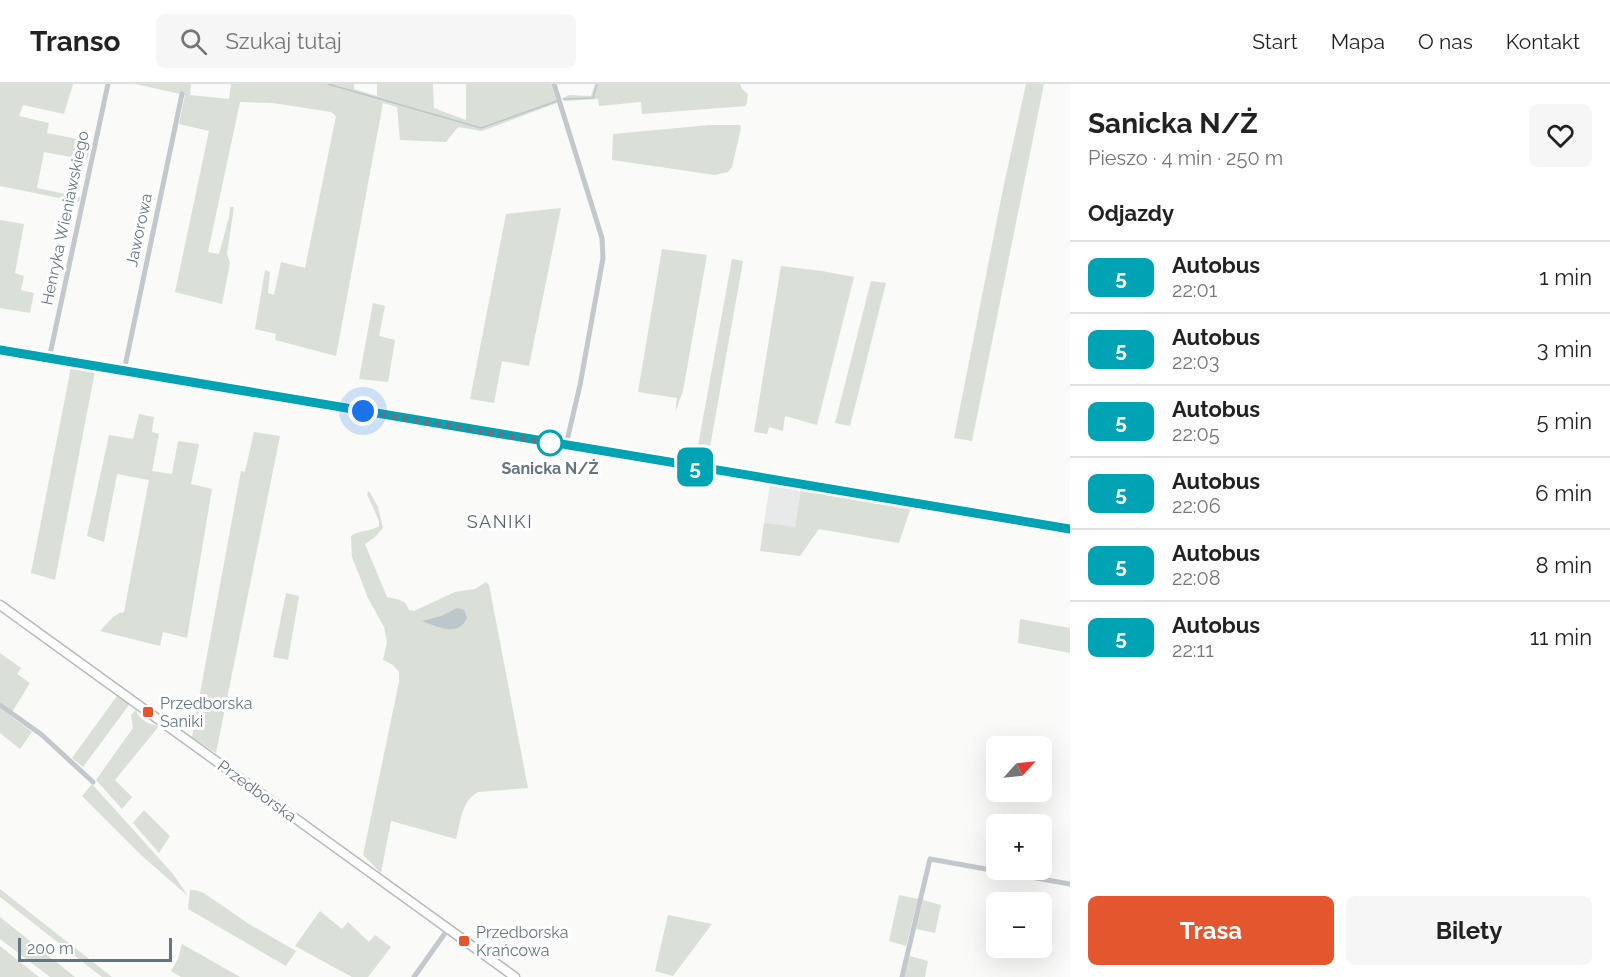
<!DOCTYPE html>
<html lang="pl">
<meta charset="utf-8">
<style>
:root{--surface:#fff;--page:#f6f6f6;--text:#222;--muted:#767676;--line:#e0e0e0;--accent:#e4572e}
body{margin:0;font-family:Raleway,sans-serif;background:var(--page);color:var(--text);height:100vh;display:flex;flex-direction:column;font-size:22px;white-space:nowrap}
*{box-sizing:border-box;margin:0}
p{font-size:20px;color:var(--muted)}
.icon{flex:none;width:33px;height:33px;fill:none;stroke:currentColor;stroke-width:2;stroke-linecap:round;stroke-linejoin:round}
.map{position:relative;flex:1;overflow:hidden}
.sheet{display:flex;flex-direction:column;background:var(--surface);width:540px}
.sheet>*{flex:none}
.badge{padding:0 12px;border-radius:9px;font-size:21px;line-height:39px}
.needle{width:39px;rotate:63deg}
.fabs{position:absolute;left:986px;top:652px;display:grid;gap:12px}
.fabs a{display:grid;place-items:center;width:66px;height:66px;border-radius:9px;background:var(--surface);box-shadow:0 6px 24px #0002;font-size:30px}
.scale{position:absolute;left:18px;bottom:15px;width:154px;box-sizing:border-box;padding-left:6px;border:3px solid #657683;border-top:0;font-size:16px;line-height:21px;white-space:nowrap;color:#657683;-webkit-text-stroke:4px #fff;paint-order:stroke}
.you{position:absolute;width:30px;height:30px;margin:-15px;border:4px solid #fff;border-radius:50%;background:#1a73e8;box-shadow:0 0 0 9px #1a73e833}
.map>.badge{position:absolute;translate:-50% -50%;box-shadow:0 0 0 3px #fff}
h2{padding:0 18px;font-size:22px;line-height:54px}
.round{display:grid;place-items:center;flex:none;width:63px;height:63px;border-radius:9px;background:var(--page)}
.headline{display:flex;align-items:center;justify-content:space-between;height:102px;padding:0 18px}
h1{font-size:28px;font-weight:700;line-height:45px}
.primary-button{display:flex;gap:12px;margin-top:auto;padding:12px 18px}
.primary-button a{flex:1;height:69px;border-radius:9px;background:var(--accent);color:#fff;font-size:24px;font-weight:700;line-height:69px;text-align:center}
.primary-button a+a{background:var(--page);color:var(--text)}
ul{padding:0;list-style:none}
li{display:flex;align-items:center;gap:18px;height:72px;padding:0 18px;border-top:2px solid var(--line)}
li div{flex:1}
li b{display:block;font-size:22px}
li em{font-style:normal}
li .badge{min-width:66px;font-weight:700;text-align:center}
header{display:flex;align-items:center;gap:36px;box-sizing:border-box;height:84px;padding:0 30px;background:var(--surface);border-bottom:2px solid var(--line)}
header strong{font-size:28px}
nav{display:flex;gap:33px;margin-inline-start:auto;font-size:21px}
.search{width:420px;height:54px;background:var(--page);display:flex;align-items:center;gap:15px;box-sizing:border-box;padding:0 21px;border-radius:9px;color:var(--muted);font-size:22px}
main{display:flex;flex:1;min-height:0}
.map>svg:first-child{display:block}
.built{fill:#e8e9e9}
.green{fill:#dadfd7}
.water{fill:#bbc7cb}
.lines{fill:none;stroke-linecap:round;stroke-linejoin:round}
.stream{stroke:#bbc7cb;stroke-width:1.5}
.primary-casing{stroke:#b5babe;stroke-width:11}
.minor{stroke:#c3c8cc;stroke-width:5}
.tertiary{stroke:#c3c8cc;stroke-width:6}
.primary{stroke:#fff;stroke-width:8}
.line-casing{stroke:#fff;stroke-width:14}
.line{stroke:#00a3b4;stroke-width:9}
.walk{stroke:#657683;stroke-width:6;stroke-dasharray:0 10.8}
.stop-dot{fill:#fff;stroke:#00a3b4;stroke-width:3}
.poi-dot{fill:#e4572e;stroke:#fff;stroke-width:2}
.labels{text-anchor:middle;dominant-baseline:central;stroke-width:6;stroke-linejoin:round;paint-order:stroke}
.street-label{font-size:16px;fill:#657683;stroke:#fff}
.stop-label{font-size:16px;font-weight:bold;fill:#657683;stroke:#fff}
.poi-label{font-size:16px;fill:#657683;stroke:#fff;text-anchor:start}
.neighbourhood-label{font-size:18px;letter-spacing:1.5px;fill:#57646e;stroke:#fff}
</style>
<header>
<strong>Transo</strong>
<div class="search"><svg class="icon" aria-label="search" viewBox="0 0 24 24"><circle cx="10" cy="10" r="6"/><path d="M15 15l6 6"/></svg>Szukaj tutaj</div>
<nav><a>Start</a><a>Mapa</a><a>O nas</a><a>Kontakt</a></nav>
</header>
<main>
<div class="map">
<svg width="1070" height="893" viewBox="0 0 1070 893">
<rect width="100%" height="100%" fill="#fafaf8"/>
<!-- built -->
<path class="built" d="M770 400 801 405 795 444 764 439Z"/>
<!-- green -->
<g class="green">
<path d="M0 0H73L64 30 23 21 19 32 49 39 47 49 92 58 87 76 44 68 37 104 80 113 79 118 0 102Z"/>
<path d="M135 0H191L190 11 229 15 231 0H354V5L377 12V0H433L434 24 466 36V0H551L557 19 482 47 458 43 446 58 400 56 397 23 383 19 336 272 275 256 276 250 255 245 265 186 270 188 268 209 274 211 281 178 305 184 336 32 331 28 273 19 240 18 208 168 219 170 229 133 230 123H234L227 170 230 179 222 220 175 208 209 47 179 40 185 11Z"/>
<path d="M595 0H740L742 5 748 10 746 22 642 30 641 18 599 22 598 15 564 17 563 14 569 11 591 12Z"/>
<path d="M1026 0H1044L972 357 954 354 1003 105Z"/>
<path d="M709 41H740L741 44 732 83 728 88 715 91 612 76 613 50Z"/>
<path d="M561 124 529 282 502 277 494 319 470 315 506 130Z"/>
<path d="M0 136 24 140 15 189 24 192 21 206 34 209 30 229 0 224Z"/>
<path d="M662 165 707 171 683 307 675 329 677 314 638 308Z"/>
<path d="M732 175 743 177 707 380 695 378Z"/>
<path d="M781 182 822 187 854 193 817 341 785 332 783 347 769 343 767 350 754 348Z"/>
<path d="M871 197 886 199 850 342 835 339Z"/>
<path d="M373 219 385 222 379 252 395 256 388 298 359 295Z"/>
<path d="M71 283 95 287 55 496 31 489Z"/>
<path d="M139 330 154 333 152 348 159 350 152 387 172 390 178 357 199 360 191 400 212 405 187 554 163 548 160 562 100 547C107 540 114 529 124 528L149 396 117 390 104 458 87 452 109 351 133 355Z"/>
<path d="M254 348 280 352 216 669 192 653 241 387 245 388Z"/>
<path d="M801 405 911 423 899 459 819 445 800 472 760 467 764 439 795 443Z"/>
<path d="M369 407 378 423 383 444 375 453 365 460 387 513C397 516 405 514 409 526L414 527 455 508 475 505 486 498 489 501 528 704 478 708C461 717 461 738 456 755L391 737 381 789 363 771 399 598V588L393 581 383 576 387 558 384 543 368 514 352 473 351 452C360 446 369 448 379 442V437L367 410Z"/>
<path d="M286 509 299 512 288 576 273 573Z"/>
<path d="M1020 535 1070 544V569L1018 559Z"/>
<path d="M0 569 21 584 17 590 30 599 12 628 0 618Z"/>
<path d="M117 612 129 621 83 683 72 674Z"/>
<path d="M0 624 32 648 20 665 0 649Z"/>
<path d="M136 626C140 637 149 640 159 642L115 696 132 713 122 725 96 696 133 644 131 631Z"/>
<path d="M92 700 173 790 188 812 141 771 82 712Z"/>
<path d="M144 726 170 752 159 769 133 739Z"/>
<path d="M0 805 112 893H102L0 813Z"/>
<path d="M190 806H195L204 809 249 840 296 867 286 882 188 825Z"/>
<path d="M899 811 918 815 906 862 889 857Z"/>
<path d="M923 816 941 821 935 849 916 845Z"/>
<path d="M320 827 342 845 348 838 369 858 375 851 391 863 368 893H352L295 862Z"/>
<path d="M668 831 712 840 673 892 655 887Z"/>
<path d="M0 833 75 893H50L0 855Z"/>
<path d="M182 860 240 893H181L171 887 178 875Z"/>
<path d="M0 862 39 893H0Z"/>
<path d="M910 872 928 877 925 893H904Z"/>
</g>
<!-- water -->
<path class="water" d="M457 524 464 526 467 534C458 554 436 542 422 537L441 532Z"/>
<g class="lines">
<!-- stream -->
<g class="stream">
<path d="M328 0 481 44 557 17"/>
<path d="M563 15 593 14 597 0"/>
</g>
<!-- primary casing -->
<g class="primary-casing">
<path id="primary" d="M0 521 515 893"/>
</g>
<!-- minor -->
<g class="minor">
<path d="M554 0 602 154 603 174 580 301 566 361"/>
<path d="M49 275 108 0"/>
<path d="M124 287 182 10"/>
<path d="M0 621 42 651 93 698"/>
<path d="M414 893 448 845"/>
<path d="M902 893 930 775 1070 800"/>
</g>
<!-- tertiary -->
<path class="tertiary" d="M0 266 1070 445"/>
<!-- primary -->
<use href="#primary" class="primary"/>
</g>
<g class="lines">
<!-- line casing -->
<g class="line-casing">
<path id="line" d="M0 266 1070 445"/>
</g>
<!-- line -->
<use href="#line" class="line"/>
<!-- walk -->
<path class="walk" d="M363 327 550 359"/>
</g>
<!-- markers -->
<circle class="stop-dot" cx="550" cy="359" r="12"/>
<g class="poi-dot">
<rect x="142" y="622" width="12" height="12" rx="3"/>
<rect x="458" y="851" width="12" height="12" rx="3"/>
</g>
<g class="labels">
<!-- street labels -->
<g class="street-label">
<text transform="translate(65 134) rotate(-78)">Henryka Wieniawskiego</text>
<text transform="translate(139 146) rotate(-78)">Jaworowa</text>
<text transform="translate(257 707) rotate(36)">Przedborska</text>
</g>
<!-- stop labels -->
<g class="stop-label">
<text x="550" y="384">Sanicka N/Ż</text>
</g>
<!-- poi labels -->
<g class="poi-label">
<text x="160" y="619">Przedborska<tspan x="160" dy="18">Saniki</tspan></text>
<text x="476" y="848">Przedborska<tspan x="476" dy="18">Krańcowa</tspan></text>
</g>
<!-- neighbourhood labels -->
<g class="neighbourhood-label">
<text x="500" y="437">SANIKI</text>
</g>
</g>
</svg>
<div class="fabs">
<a><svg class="needle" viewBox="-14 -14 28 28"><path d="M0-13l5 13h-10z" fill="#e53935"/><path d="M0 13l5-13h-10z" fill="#767676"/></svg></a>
<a>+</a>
<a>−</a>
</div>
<div class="scale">200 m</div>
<div class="you" style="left:363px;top:327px"></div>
<b class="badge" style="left:695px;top:383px;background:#00a3b4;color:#fff">5</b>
</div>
<section class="sheet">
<div class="headline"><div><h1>Sanicka N/Ż</h1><p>Pieszo · 4 min · 250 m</p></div><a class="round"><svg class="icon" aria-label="heart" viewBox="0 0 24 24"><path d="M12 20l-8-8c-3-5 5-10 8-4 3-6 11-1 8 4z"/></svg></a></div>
<h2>Odjazdy</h2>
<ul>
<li><span class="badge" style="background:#00a3b4;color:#fff">5</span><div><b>Autobus</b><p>22:01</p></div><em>1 min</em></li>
<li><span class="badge" style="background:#00a3b4;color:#fff">5</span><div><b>Autobus</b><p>22:03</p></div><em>3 min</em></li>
<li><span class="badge" style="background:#00a3b4;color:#fff">5</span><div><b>Autobus</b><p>22:05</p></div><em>5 min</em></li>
<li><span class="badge" style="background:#00a3b4;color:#fff">5</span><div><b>Autobus</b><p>22:06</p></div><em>6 min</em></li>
<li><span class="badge" style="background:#00a3b4;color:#fff">5</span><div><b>Autobus</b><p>22:08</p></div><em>8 min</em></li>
<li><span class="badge" style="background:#00a3b4;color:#fff">5</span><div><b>Autobus</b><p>22:11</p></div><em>11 min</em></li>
</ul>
<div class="primary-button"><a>Trasa</a><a>Bilety</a></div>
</section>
</main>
